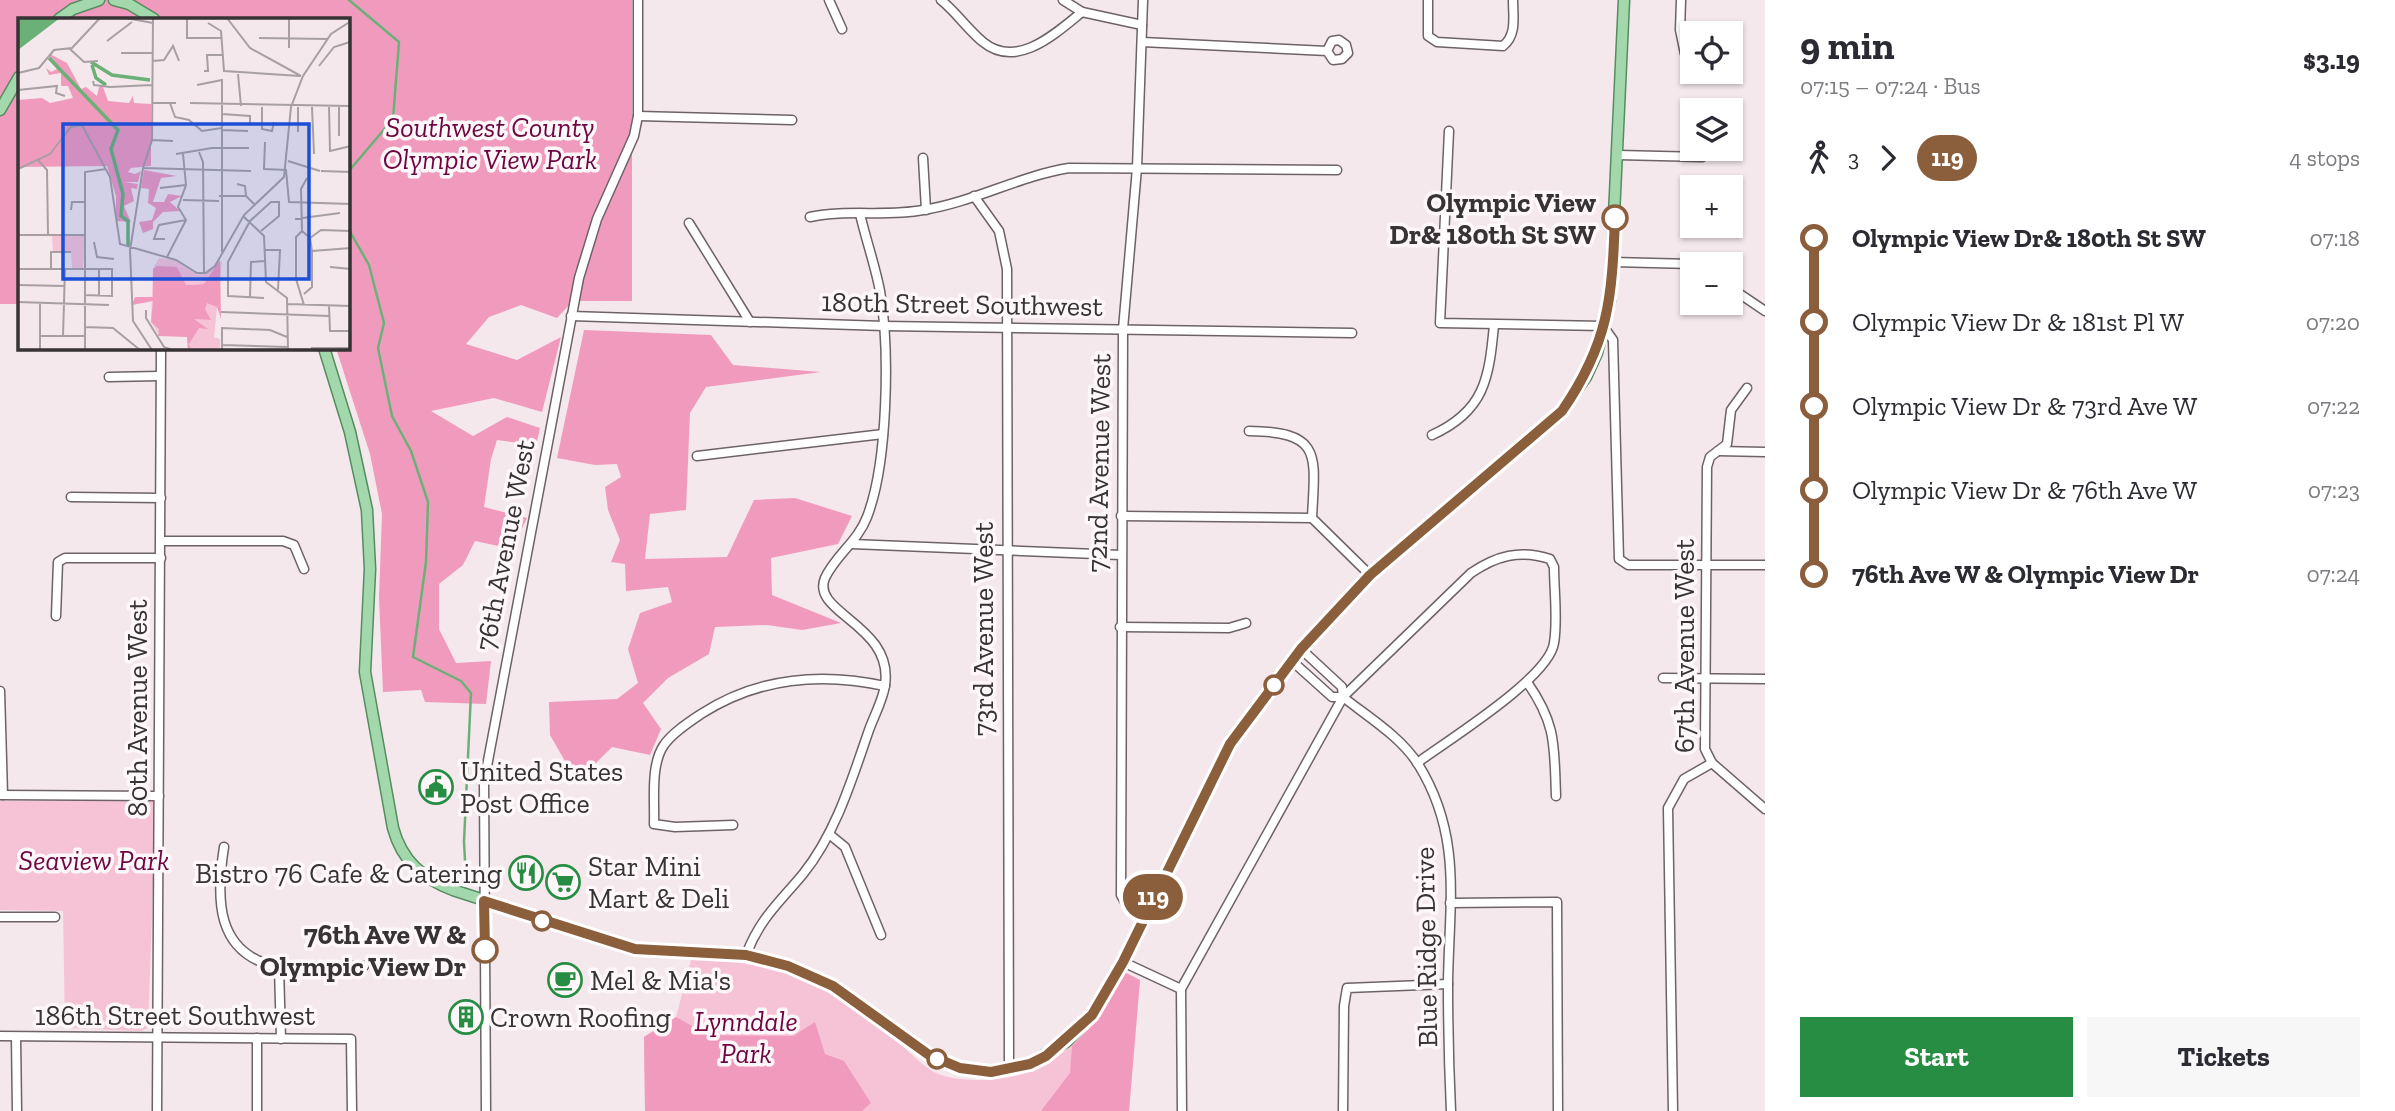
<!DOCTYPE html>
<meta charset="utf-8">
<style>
:root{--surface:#fff;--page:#f7f7f7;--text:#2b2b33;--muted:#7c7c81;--accent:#268d43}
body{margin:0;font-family:"Zilla Slab",serif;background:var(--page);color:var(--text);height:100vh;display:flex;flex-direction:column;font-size:26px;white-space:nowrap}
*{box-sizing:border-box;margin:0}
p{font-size:23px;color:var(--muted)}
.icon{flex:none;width:38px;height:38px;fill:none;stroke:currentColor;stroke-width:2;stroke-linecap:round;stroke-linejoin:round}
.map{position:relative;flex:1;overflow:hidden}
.panel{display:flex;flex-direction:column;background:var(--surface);width:630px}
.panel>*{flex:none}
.badge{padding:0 14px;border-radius:23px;font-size:24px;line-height:46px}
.tools{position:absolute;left:1680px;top:21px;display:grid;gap:14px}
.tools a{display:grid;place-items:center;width:63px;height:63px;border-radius:0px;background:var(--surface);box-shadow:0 2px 5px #0004;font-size:35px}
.map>.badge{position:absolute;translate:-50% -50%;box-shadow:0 0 0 4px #fff}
.legs{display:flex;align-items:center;gap:10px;height:77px;padding:0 35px;font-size:23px}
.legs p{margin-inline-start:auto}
.headline{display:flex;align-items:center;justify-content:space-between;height:119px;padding:0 35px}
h1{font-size:38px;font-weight:800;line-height:52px}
.action{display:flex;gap:14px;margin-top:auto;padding:14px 35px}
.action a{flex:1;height:80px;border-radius:0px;background:var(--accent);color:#fff;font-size:28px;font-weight:800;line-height:80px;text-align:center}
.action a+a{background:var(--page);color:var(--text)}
ul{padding:0 35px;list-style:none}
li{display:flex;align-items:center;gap:24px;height:84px;font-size:26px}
li i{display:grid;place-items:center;width:10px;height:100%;margin:0 9px;background:currentColor}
li i::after{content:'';width:18px;height:18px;margin:-9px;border:5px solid;border-radius:50%;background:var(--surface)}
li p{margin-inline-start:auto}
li:first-child i{background:linear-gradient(#0000 50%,currentColor 0)}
li:last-child i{background:linear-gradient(currentColor 50%,#0000 0)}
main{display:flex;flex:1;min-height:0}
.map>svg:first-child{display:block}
.green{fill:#f6c3d6}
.forest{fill:#f09bbd}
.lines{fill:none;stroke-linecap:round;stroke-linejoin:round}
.stream{stroke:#6bb177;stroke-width:2.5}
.minor-casing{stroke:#6d6266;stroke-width:11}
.major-casing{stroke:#558d5f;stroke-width:13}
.minor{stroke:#fff;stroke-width:8}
.major{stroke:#a3d8ad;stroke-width:10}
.line-1-casing{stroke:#fff;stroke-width:16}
.line-1{stroke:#8b5e3c;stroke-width:10}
.stop-1-dot{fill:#fff;stroke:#8b5e3c;stroke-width:3.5}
.labels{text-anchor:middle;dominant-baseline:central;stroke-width:7;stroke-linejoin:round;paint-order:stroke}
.park-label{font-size:28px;font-style:italic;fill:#6d0640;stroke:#fef7f9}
.stop-label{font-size:28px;font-weight:bold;fill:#373234;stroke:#fef7f9;text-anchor:end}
.street-label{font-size:28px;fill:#373234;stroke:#fef7f9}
.poi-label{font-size:28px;fill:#373234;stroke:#fef7f9;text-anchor:start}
.inset-river{fill:none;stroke:#6bb177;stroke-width:3.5}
.inset-road{fill:none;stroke:#a89fa2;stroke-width:2}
.view{fill:#1d4ed8;fill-opacity:0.15;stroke:#1d4ed8;stroke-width:3.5}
.inset-edge{fill:none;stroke:#373234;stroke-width:3.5}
</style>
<main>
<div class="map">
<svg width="1765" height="1111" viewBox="0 0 1765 1111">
<rect width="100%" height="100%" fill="#f4e8ec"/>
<!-- green -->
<g class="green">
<path d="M0 801H156L148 1028 141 1031 65 1028 63 911 0 910Z"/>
<path d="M691 960C736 960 777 966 819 987 848 1002 876 1025 901 1045 912 1054 923 1066 934 1072 947 1079 967 1080 981 1080 1059 1079 1088 1032 1124 972L1140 980 1129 1111H645L644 1037 676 1017Z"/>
</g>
<!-- forest -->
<g class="forest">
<path d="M0 0H632V301H573L557 318 521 305 489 317 466 344 517 360 561 337 542 412 494 398 431 411 473 436 507 417 540 428 531 468 519 443 497 440 491 459 484 507 527 518 512 549 475 541 463 565 439 584V629L456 663 491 661 486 704 425 702 421 690 383 692 379 597 382 514 370 454 336 348H348V19H19V304H0Z"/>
<path d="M584 330 711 335 733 365 821 372 706 387 690 413 686 510 650 514 645 559 727 557 754 500 795 498 852 516 838 544 771 558 772 595 841 623 802 630 767 625 715 627 709 654 668 678 643 703 661 729 650 755 612 747 577 782 550 735 549 702 617 699 638 683 628 649 640 613 672 602 668 587 626 591 625 564 611 562 620 540 608 510 605 487 621 477 617 464 595 465 557 458Z"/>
<path d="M1124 972 1140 980 1129 1111H1041L1070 1073 1072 1046 1090 1028Z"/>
<path d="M676 1017 708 1035 793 1036 815 1022 825 1054 844 1061 871 1103 862 1111H645L644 1037Z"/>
</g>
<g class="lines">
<!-- stream -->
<g class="stream">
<path d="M348 172 393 119 399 42 349 0"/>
<path d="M348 221 349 230 369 265 384 323 378 348 392 416 411 451 428 502 426 562 413 657 461 681 471 693 464 842 466 879"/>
</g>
<!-- minor casing -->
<g class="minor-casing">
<g id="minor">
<path d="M829 0 842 29"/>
<path d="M941 0C957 13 968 30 983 42 1017 70 1056 33 1082 12L1142 25"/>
<path d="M1063 0 1082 12"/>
<path d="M1428 0V36L1437 42 1503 46C1517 35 1513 17 1513 0"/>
<path d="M1681 0 1680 30 1685 54"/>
<path d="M1142 42 1327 51 1333 60 1342 59 1348 53 1346 45 1339 40 1332 41 1327 51"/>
<path d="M638 116 792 120"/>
<path d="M1449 131 1440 323 1603 326 1613 340 1619 559 1628 565H1765"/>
<path d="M1618 155 1702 157"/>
<path d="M923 158 926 210"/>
<path d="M974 196 999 231 1007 269 1009 1069"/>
<path d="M810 217C847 209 886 217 923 210 974 202 1019 176 1069 168L1337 170"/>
<path d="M689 223 750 322"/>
<path d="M1613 262 1692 264"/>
<path d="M1731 288 1765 311"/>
<path d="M571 316 884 326 1352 333"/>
<path d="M109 377 159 376"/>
<path d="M1249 431C1323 432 1315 455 1312 518L1370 575"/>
<path d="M1432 435C1485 411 1489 378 1494 325"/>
<path d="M1718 451 1765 452"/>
<path d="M697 456 883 434"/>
<path d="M71 497 161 498"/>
<path d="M1121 516 1312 518"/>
<path d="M161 541H283L294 545 304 569"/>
<path d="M852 544 1121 555"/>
<path d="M56 616 58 562 65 558H161"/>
<path d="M1120 627 1229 628 1246 623"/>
<path d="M1301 649 1342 687 1343 697"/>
<path d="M1292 661 1332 697H1343C1368 717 1400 736 1418 764 1463 836 1449 903 1448 983 1448 1025 1449 1069 1451 1111"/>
<path d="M1663 678 1765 679"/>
<path d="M1527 682C1557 725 1554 746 1556 796"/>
<path d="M0 691 3 795"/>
<path d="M1712 763 1765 809"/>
<path d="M0 795 159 796"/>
<path d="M733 825 675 827 654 824C655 801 650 765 664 745 672 733 689 722 701 714 757 678 821 672 885 686"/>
<path d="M829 834 845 847 881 935"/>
<path d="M224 847C216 898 215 954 278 967 304 972 337 966 364 966"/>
<path d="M1450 903 1557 902 1558 1111"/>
<path d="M0 917H55"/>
<path d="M1143 918 1129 909 1121 895 1123 329 1137 168 1143 0"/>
<path d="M746 955C760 918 779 903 803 874 836 833 852 779 869 730 874 716 883 700 885 685 894 625 810 613 825 578 835 556 858 541 867 517 888 463 890 349 880 291 875 265 866 240 860 214"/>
<path d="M1123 962 1181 989"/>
<path d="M279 967 281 1039"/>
<path d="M0 1036 351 1039 352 1111"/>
<path d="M16 1037 17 1111"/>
<path d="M257 1038V1111"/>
<path d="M157 1111 161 348"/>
<path d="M486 1111 484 782 579 278 597 219 634 136 638 116V0"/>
<path d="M1182 1111 1181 989 1343 697 1471 573C1496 556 1520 549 1550 559L1554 567C1554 591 1558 619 1554 643 1549 678 1448 740 1417 763"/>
<path d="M1343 1111 1344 1006 1347 988 1448 984"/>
<path d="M1673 1111 1668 808 1684 779 1712 763 1705 749 1707 467 1710 457 1727 444 1731 410 1747 388"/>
</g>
</g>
<!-- major casing -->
<g class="major-casing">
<g id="major">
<path d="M114 0 129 4 154 19"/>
<path d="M59 19 73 9 99 0"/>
<path d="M0 110 19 77"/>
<path d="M324 348 350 432 367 510 370 569 365 672 393 828C402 861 422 878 453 890L635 949 746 955 788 966 833 986 929 1055 960 1068 991 1072 1029 1064 1066 1042 1092 1015 1123 962 1230 744 1301 649 1370 575 1562 411 1586 377 1597 353 1610 301 1624 0"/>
</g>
</g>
<!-- minor -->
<use href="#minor" class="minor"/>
<!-- major -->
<use href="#major" class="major"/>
</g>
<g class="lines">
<!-- line-1 casing -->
<g class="line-1-casing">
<path id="line-1" d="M485 950 484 901 635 949 746 955 788 966 833 986 929 1055 960 1068 991 1072 1030 1064 1046 1056 1092 1015 1123 962 1230 744 1301 649 1370 575 1562 411C1609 343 1612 298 1615 218"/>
</g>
<!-- line-1 -->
<use href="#line-1" class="line-1"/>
</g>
<!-- icons -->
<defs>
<g id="civic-ring" transform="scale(1.75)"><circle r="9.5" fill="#fef7f9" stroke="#268d43" stroke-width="1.5"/><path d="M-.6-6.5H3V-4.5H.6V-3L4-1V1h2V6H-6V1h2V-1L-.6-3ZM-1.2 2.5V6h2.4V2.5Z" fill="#268d43"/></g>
<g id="restaurant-ring" transform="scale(1.75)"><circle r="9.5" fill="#fef7f9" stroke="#268d43" stroke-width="1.5"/><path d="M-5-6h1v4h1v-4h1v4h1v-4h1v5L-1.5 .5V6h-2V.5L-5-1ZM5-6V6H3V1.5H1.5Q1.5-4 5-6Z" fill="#268d43"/></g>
<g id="supermarket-ring" transform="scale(1.75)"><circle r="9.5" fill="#fef7f9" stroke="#268d43" stroke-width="1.5"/><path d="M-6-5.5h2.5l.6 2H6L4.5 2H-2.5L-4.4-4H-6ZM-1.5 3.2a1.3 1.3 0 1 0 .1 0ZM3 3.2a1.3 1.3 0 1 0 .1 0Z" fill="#268d43"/></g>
<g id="cafe-ring" transform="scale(1.75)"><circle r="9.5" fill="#fef7f9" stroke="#268d43" stroke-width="1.5"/><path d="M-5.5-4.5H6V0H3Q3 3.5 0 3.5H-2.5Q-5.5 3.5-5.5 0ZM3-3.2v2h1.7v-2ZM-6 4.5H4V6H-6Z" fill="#268d43"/></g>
<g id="building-ring" transform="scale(1.75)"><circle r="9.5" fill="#fef7f9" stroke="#268d43" stroke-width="1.5"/><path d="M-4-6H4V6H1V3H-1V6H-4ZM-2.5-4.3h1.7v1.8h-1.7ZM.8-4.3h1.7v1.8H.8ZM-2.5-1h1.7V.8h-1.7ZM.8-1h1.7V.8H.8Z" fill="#268d43"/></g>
</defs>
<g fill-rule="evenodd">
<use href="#civic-ring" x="436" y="787"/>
<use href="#restaurant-ring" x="526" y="873"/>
<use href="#supermarket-ring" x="563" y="882"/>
<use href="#cafe-ring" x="565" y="980"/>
<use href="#building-ring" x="466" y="1017"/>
</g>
<!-- markers -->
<g class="stop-1-dot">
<circle cx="1615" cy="218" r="12"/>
<circle cx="1274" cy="685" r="9"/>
<circle cx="542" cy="921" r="9"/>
<circle cx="485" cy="950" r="12"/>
<circle cx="937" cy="1059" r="9"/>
</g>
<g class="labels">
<!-- park labels -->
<g class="park-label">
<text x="490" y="127">Southwest County<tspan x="490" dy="32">Olympic View Park</tspan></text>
<text x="94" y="860">Seaview Park</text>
<text x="746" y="1021">Lynndale<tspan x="746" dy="32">Park</tspan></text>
</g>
<!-- stop labels -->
<g class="stop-label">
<text x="1596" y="202">Olympic View<tspan x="1596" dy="32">Dr&amp; 180th St SW</tspan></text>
<text x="466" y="934">76th Ave W &amp;<tspan x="466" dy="32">Olympic View Dr</tspan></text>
</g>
<!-- street labels -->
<g class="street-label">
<text transform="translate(962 304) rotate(1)">180th Street Southwest</text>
<text transform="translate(1099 463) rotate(-89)">72nd Avenue West</text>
<text transform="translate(505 545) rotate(-79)">76th Avenue West</text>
<text transform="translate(983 629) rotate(-90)">73rd Avenue West</text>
<text transform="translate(1684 646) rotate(-90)">67th Avenue West</text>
<text transform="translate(137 708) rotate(-90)">80th Avenue West</text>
<text transform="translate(1426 947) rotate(-91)">Blue Ridge Drive</text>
<text x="175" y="1015">186th Street Southwest</text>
</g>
<!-- poi labels -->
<g class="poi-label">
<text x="460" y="771">United States<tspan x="460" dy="32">Post Office</tspan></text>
<text x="588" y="866">Star Mini<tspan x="588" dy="32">Mart &amp; Deli</tspan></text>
<text x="502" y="873" text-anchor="end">Bistro 76 Cafe &amp; Catering</text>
<text x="590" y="980">Mel &amp; Mia's</text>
<text x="490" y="1017">Crown Roofing</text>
</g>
</g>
<!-- overview -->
<g transform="translate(18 18)">
<rect width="332" height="332" fill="#f4e8ec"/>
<path d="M34 218H67L65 250H54L53 233H35ZM141 240 156 242 180 257 204 243 196 319 202 321V330L170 332 169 319 139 314 133 304 135 251Z" fill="#f6c3d6"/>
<path d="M32 36 49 45 63 71 68 69 79 78 81 69H85L90 83 111 85 115 78 116 85 133 86V148L113 150 110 154 117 156 123 153 120 164H106L120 166 119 171 113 170 116 183 106 188 113 204 98 203V178L89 148 0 149V82L24 80 32 85 55 80 50 68H43V55L31 57 28 50 33 54 39 51 32 43ZM126 152 159 158 143 160 135 184H146L150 176 164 178 152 184 162 193 145 194 135 204V211L125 215 121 204 134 202 138 190 130 185 131 171 123 170ZM202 242 203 301 199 289 189 285 187 291 193 302 176 301 190 311 181 310 171 326 173 332H186H170L169 319 140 318 141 311 133 304 135 283 114 287 117 279H135V251L139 248 159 249 168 267H177L186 266Z" fill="#f09bbd"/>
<path d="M0 0H42L0 32Z" fill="#6bb177"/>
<path class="inset-river" d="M31 40 100 112 93 131 105 176 103 198 110 203V228M73 44 94 57 132 62M74 47 78 60 88 67"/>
<path class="inset-road" d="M108 0 135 5M169 0V20H204M209 0 232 30 283 58M190 5 203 13 206 53 282 58M241 20 310 21M89 23 114 4M271 30V0M52 31 66 44 80 43M103 35H134M134 43 146 42 155 28 161 43M301 48 316 29 332 24M186 53H190L189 37H204M0 55 21 50 36 32 54 30 82 0M220 56 223 88M75 63 76 67 92 69 134 67M179 67 204 62V234M0 72 39 68 38 75 47 78M134 85H158M152 85 157 99 171 102 184 113 204 110M172 85 333 88M321 88V118M244 89V111L254 113 256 104M294 89 296 136M311 89 312 133 333 128M204 96 232 98V106M204 112 230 113M280 114V89M134 122 155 123M247 124 246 151 268 152 271 184 333 186M181 134 185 144 186 255M158 136 194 130H231M20 142 29 152 30 217M270 143 302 153M125 150 233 153M0 151 32 136 53 109 64 107 92 159 102 226 158 242 179 255H188L197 248 226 197 266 159 273 89 285 58 313 16 333 3M303 153 333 154M219 166 227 168 228 178 236 186M142 170 168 167M201 178H227M165 182 201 183M53 192 54 184H67M225 198 246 218 248 264 269 280 270 332M277 201 322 195M243 213 261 198V184H253L232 203 210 244V278L246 280M284 213 292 220 294 233V269L286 276M0 217H67M292 220 303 212 333 213M147 221H136L141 207 168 202M76 224 79 239 96 241M247 232H262L260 272M294 233 333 230M149 239 168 202 160 189 168 167 165 136M312 249 333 251M0 251H94V278L67 277M33 251V234H53M81 251V277M0 267 47 268M232 279 233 244 247 243M0 284 91 287M22 284V332M270 286 333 288M286 287 278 261V219L284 213 283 171 289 160M311 288 312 313H333M128 292V300L146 329 154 332M203 294 311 298M67 309 95 310 122 332M22 318H67M45 318 47 251M204 327 270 329M293 330H333M67 332V154L88 151M134 332 115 303 112 232 125 150 134 122 135 0M204 332V310L252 312 269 319"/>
<path class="view" d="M45 106H291V261H45Z"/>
<rect width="332" height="332" class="inset-edge"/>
</g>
</svg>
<div class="tools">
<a><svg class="icon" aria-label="locate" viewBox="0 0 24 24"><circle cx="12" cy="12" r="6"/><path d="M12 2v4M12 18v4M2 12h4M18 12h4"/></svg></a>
<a><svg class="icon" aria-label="layers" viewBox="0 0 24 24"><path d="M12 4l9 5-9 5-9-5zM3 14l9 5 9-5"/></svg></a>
<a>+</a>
<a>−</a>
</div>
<b class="badge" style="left:1153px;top:897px;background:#8b5e3c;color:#fff">119</b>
</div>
<section class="panel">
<div class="headline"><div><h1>9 min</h1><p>07:15 – 07:24 · Bus</p></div><b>$3.19</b></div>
<div class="legs"><svg class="icon" aria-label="walk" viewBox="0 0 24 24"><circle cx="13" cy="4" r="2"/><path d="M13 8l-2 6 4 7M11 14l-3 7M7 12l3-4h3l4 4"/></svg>3<svg class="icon" aria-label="forward" viewBox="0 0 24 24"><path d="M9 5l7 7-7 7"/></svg><b class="badge" style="background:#8b5e3c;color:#fff">119</b><p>4 stops</p></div>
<ul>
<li><i style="color:#8b5e3c"></i><b>Olympic View Dr&amp; 180th St SW</b><p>07:18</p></li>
<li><i style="color:#8b5e3c"></i><span>Olympic View Dr &amp; 181st Pl W</span><p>07:20</p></li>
<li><i style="color:#8b5e3c"></i><span>Olympic View Dr &amp; 73rd Ave W</span><p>07:22</p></li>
<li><i style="color:#8b5e3c"></i><span>Olympic View Dr &amp; 76th Ave W</span><p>07:23</p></li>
<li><i style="color:#8b5e3c"></i><b>76th Ave W &amp; Olympic View Dr</b><p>07:24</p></li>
</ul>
<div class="action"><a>Start</a><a>Tickets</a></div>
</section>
</main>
